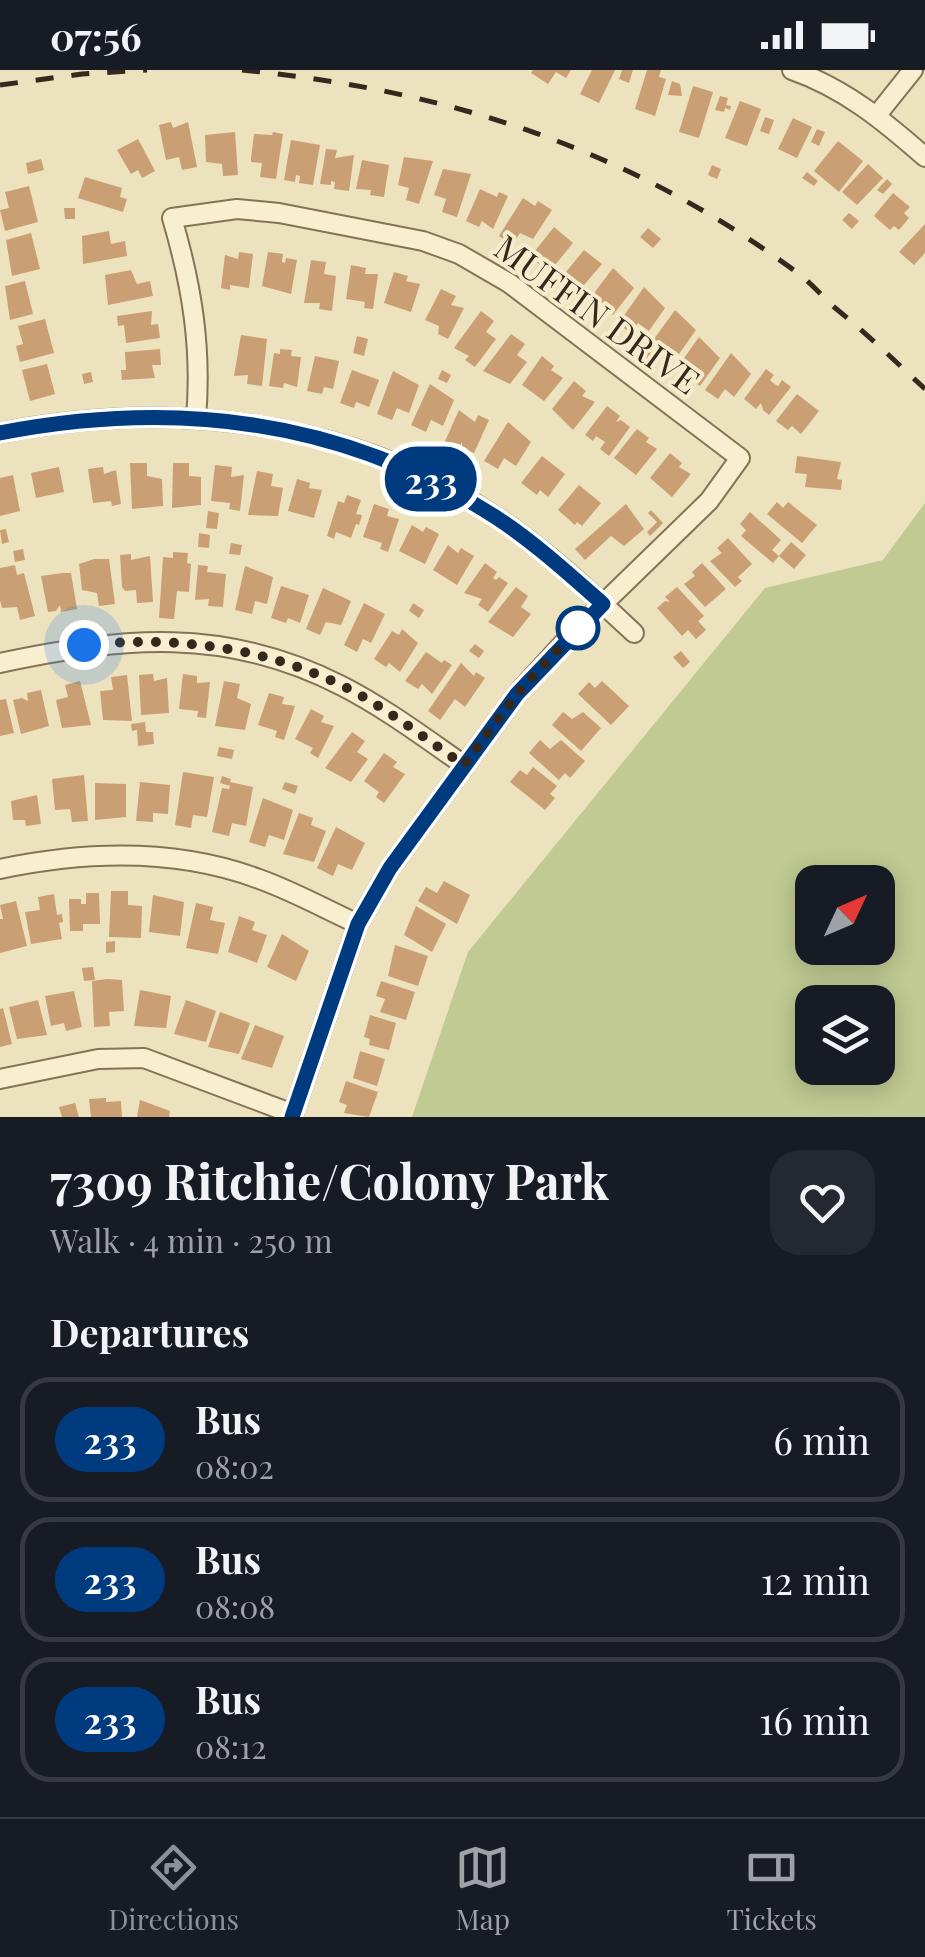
<!DOCTYPE html>
<meta charset="utf-8">
<style>
:root{--surface:#171b24;--page:#242831;--text:#f1f3f6;--muted:#9ea1a6;--line:#363941;--accent:#8c9099}
body{margin:0;font-family:"Playfair Display",serif;background:var(--page);color:var(--text);height:100vh;display:flex;flex-direction:column;font-size:38px;white-space:nowrap}
*{box-sizing:border-box;margin:0}
p{font-size:32px;color:var(--muted)}
.icon{flex:none;width:55px;height:55px;fill:none;stroke:currentColor;stroke-width:2;stroke-linecap:round;stroke-linejoin:round}
.map{position:relative;height:1047px;overflow:hidden}
.drawer{display:flex;flex-direction:column;background:var(--surface);flex:1}
.drawer>*{flex:none}
.badge{padding:0 20px;border-radius:32px;font-size:35px;line-height:65px}
.needle{width:65px;rotate:46deg}
.tools{position:absolute;left:795px;top:795px;display:grid;gap:20px}
.tools a{display:grid;place-items:center;width:100px;height:100px;border-radius:20px;background:var(--surface);box-shadow:0 5px 25px #0003;font-size:50px}
.you{position:absolute;width:50px;height:50px;margin:-25px;border:8px solid #fff;border-radius:50%;background:#1a73e8;box-shadow:0 0 0 15px #1a73e833}
.map>.badge{position:absolute;translate:-50% -50%;box-shadow:0 0 0 5px #fff}
h2{padding:0 50px;font-size:38px;line-height:90px}
.round{display:grid;place-items:center;flex:none;width:105px;height:105px;border-radius:30px;background:var(--page)}
.overview{display:flex;align-items:center;justify-content:space-between;height:170px;padding:0 50px}
h1{font-size:48px;font-weight:700;line-height:75px}
ul{padding:0;list-style:none}
li{display:flex;align-items:center;gap:30px;height:125px;margin:0 20px 15px;padding:0 30px;border:5px solid var(--line);border-radius:30px}
li div{flex:1}
li b{display:block;font-size:38px}
li em{font-style:normal}
li .badge{min-width:110px;font-weight:700;text-align:center}
.status{display:flex;justify-content:space-between;align-items:center;height:70px;padding:0 50px;background:var(--surface);direction:ltr}
.status svg{height:28px;fill:currentColor}
.dock{display:flex;justify-content:space-around;align-items:center;height:140px;border-top:2px solid var(--line);background:var(--surface);font-size:28px;color:var(--muted)}
.dock a{display:grid;justify-items:center;gap:5px}
.dock .current{color:var(--accent)}
.map>svg:first-child{display:block}
.green{fill:#c0ca92;fill-rule:evenodd}
.building{fill:#cb9f74}
.lines{fill:none;stroke-linecap:round;stroke-linejoin:round}
.street-casing{stroke:#857357;stroke-width:22}
.street{stroke:#f8efd1;stroke-width:18}
.rail{stroke:#34291c;stroke-width:5;stroke-dasharray:18 18;stroke-linecap:butt}
.line-casing{stroke:#fff;stroke-width:22}
.line{stroke:#003b80;stroke-width:15}
.walk{stroke:#34291c;stroke-width:10;stroke-dasharray:0 18}
.stop-dot{fill:#fff;stroke:#003b80;stroke-width:5}
.labels{text-anchor:middle;dominant-baseline:central;stroke-width:8;stroke-linejoin:round;paint-order:stroke}
.street-label{font-size:35px;fill:#34291c;stroke:#f5eccd}
</style>
<div class="status"><b>07:56</b><svg viewBox="0 0 49 12"><path d="M0 12V9h3v3zM5 12V6h3v6zM10 12V3h3v9zM15 12V0h3v12zM26 1h20v11H26zM47 4h2v5h-2z"/></svg></div>
<div class="map">
<svg width="925" height="1047" viewBox="0 0 925 1047">
<rect width="100%" height="100%" fill="#ede2be"/>
<!-- green -->
<path class="green" d="M925 433V1047H412L468 882 765 518 883 490ZM812 812H878V878H812ZM812 932H878V998H812Z"/>
<!-- building -->
<g class="building">
<path d="M533 0H571L566 8 556 2 548 14 531 3Z"/>
<path d="M592 0H615L599 33 580 24Z"/>
<path d="M622 0H633L629 13 619 9Z"/>
<path d="M647 0H661L659 7 666 9 655 46 635 39Z"/>
<path d="M672 11 680 14 682 26 668 25Z"/>
<path d="M693 16 713 22 699 68 679 62Z"/>
<path d="M720 26 728 28 726 35 731 36 730 40 725 38 724 42 715 40Z"/>
<path d="M740 31 761 39 747 76 725 68Z"/>
<path d="M765 47 774 50 769 64 760 61Z"/>
<path d="M793 48 812 57 797 88 778 79Z"/>
<path d="M171 52 173 58 188 52 197 97 182 100 179 87 166 90 159 55Z"/>
<path d="M817 59 825 62 819 76 811 72Z"/>
<path d="M235 62 238 105 223 106 222 94 206 92 205 65Z"/>
<path d="M273 62 283 64 276 109 260 107 262 93 251 92V88L254 64 272 65Z"/>
<path d="M138 69 155 101 142 108 138 100 131 104 117 80Z"/>
<path d="M291 70 320 75 313 115 299 113 300 106 296 105 295 112 284 110Z"/>
<path d="M838 71 863 91 839 122 814 101Z"/>
<path d="M326 79 337 80 335 88 354 85 349 121 334 119 335 112 331 111V115L320 114Z"/>
<path d="M404 87 433 91 419 134 406 130 409 118 398 115Z"/>
<path d="M41 89 44 100 28 104 26 93Z"/>
<path d="M362 90 389 95 384 127 370 125 371 120 356 119Z"/>
<path d="M868 94 883 108 857 135 842 122Z"/>
<path d="M712 95 721 99 717 109 708 105Z"/>
<path d="M443 99 471 104 457 147 442 142 446 129 434 125Z"/>
<path d="M807 102 818 111 814 116 802 108Z"/>
<path d="M85 107 122 118 120 127 127 129 123 142 78 128Z"/>
<path d="M887 109 892 114 883 124 877 120Z"/>
<path d="M29 116 38 152 5 161 0 140 9 138 5 122Z"/>
<path d="M480 119 497 127 499 122 508 126 493 159 482 151 479 157 466 151Z"/>
<path d="M893 123 910 137 904 143 909 148 899 160 894 156 890 160 874 146Z"/>
<path d="M523 128 535 136 538 131 552 140 533 169 520 163 512 175 499 166Z"/>
<path d="M64 138H75V149H65Z"/>
<path d="M849 143 859 151 852 159 842 150Z"/>
<path d="M925 154V183L914 195 899 182Z"/>
<path d="M554 157 573 173 555 195 548 190 543 197 530 187Z"/>
<path d="M648 158 661 169 653 178 640 167Z"/>
<path d="M109 161 111 174 125 171 127 186 83 194 82 166Z"/>
<path d="M31 163 40 199 12 206 6 170Z"/>
<path d="M584 180 602 194 578 222 566 213 571 206 566 202Z"/>
<path d="M239 182 253 184 249 218 230 215V220L221 218 225 185 238 189Z"/>
<path d="M268 182 283 184 282 192 285 193 286 188 297 190 291 224 262 216Z"/>
<path d="M311 190 326 192 324 204 336 206 332 241 319 239 320 233H304Z"/>
<path d="M351 195 366 198 365 204H378L373 239 364 238 365 232 346 229Z"/>
<path d="M613 198 634 218 613 245 604 235 600 240 588 231Z"/>
<path d="M131 200 137 214 150 211 153 226 108 235 105 205Z"/>
<path d="M394 202 408 206 406 211 420 214 411 242 384 233Z"/>
<path d="M25 211 33 244 10 250 5 216Z"/>
<path d="M644 217 665 238 649 261 638 253 631 263 618 254Z"/>
<path d="M441 219 456 226 451 235 464 238 448 269 438 264 439 256 425 250Z"/>
<path d="M675 240 696 260 679 284 668 276 651 301 638 291Z"/>
<path d="M152 241 151 255 158 254 160 268 126 273 124 255 118 256 117 246Z"/>
<path d="M481 241 494 251 486 262 496 269 475 297 465 290 469 286 454 278Z"/>
<path d="M45 249 54 283 20 292 16 276 23 274 18 256Z"/>
<path d="M511 264 525 274 517 285 527 292 510 314 483 301Z"/>
<path d="M241 265 267 269 262 316 247 314 248 305 234 306Z"/>
<path d="M357 266 368 269 364 286 353 283Z"/>
<path d="M699 267 720 288 700 316 688 307 692 301 679 295Z"/>
<path d="M160 279 161 295H152L155 308 122 310 121 300H126L125 282Z"/>
<path d="M280 279 292 280 291 286 301 287 297 317 284 313 283 318 269 316 274 283 280 284Z"/>
<path d="M731 283 751 304 734 327 725 319 718 329 705 320Z"/>
<path d="M315 286 339 291 333 319 324 317 322 324 307 321Z"/>
<path d="M542 286 554 296 551 300 563 308 544 331 522 315Z"/>
<path d="M47 294 55 324 30 331 22 300Z"/>
<path d="M766 299 774 305 770 310 773 313 778 316 782 310 791 317 769 345 763 340 761 333 756 339 744 329Z"/>
<path d="M352 300 379 310 369 337 356 332 354 338 340 333Z"/>
<path d="M442 300 451 305 447 313 438 309Z"/>
<path d="M393 301 419 315 409 343 397 338 392 350 377 344Z"/>
<path d="M91 302 93 312 84 314 82 304Z"/>
<path d="M574 311 586 321 582 326 595 332 573 360 552 339Z"/>
<path d="M430 314 454 330 443 356 431 350 426 362 411 355Z"/>
<path d="M797 324 819 341 801 364 792 356 788 360 776 351Z"/>
<path d="M607 336 620 346 616 352 621 350 630 357 609 386 600 379 605 372 596 366 593 371 585 365Z"/>
<path d="M459 340 475 352 478 345 489 350 474 383 462 378V372L450 392 438 387Z"/>
<path d="M508 352 531 372 516 396 504 388 498 399 484 391Z"/>
<path d="M637 359 649 368 646 372 657 379 636 405 614 388Z"/>
<path d="M670 383 682 393 679 397 691 404 672 427 650 408Z"/>
<path d="M542 386 565 404 548 427 540 420 537 425 521 413Z"/>
<path d="M797 386 841 392 837 409 842 410 841 420 805 417 807 404 795 403Z"/>
<path d="M130 393H147V406L162 409 163 436 132 439Z"/>
<path d="M173 393H189V406L201 407V435L172 438Z"/>
<path d="M215 395 232 397 231 407 244 405 240 441 229 439 230 433 211 431Z"/>
<path d="M59 397 64 422 36 428 31 403Z"/>
<path d="M103 397 104 404 116 400 121 434 112 436 111 431 93 433 88 399Z"/>
<path d="M257 401 273 404 271 416 283 418 278 446 248 445Z"/>
<path d="M13 405 20 441 0 446V408Z"/>
<path d="M297 409 310 413 309 418 322 420 314 448 288 441Z"/>
<path d="M579 415 601 433 582 456 577 452 575 455 558 440Z"/>
<path d="M347 425 361 430 356 444 362 445 359 455 356 454 351 468 336 462 334 469 327 466 338 431 344 433Z"/>
<path d="M777 432 783 438 788 432 817 455 802 473 767 444Z"/>
<path d="M374 434 389 439 387 446 399 449 388 482 380 479 382 473 363 467Z"/>
<path d="M626 434 644 459 624 476 611 466 585 490 575 479Z"/>
<path d="M651 440 663 453 650 466 647 462 657 452 648 443Z"/>
<path d="M208 441 219 443 217 459 206 458Z"/>
<path d="M750 442 781 470 772 480 779 486 773 493 741 466 746 460 740 454Z"/>
<path d="M412 455 423 462 426 457 439 464 425 494 399 481Z"/>
<path d="M6 459 9 472 2 474 0 460Z"/>
<path d="M199 463 210 465 209 478 198 477Z"/>
<path d="M728 468 752 494 738 507 742 511 735 517 710 491 722 483 717 478Z"/>
<path d="M791 472 806 485 794 499 779 486Z"/>
<path d="M231 473 242 475 240 485 229 484Z"/>
<path d="M448 475 458 483 461 478 474 486 457 515 433 500Z"/>
<path d="M23 479 25 490 15 492 13 481Z"/>
<path d="M173 482 188 483 187 493 191 494 189 522 177 521 174 549 159 548 163 487 173 488Z"/>
<path d="M131 484V490L150 486 153 532 137 533 136 520 125 521 122 517 120 485Z"/>
<path d="M94 489H109L115 534 99 536 97 523 82 520 79 494Z"/>
<path d="M485 493 497 502 493 508 496 510 499 507 508 513 488 542 478 535 482 529 464 523Z"/>
<path d="M702 493 726 519 705 537 684 514 695 506 692 502Z"/>
<path d="M15 495 17 505 24 503 35 546 20 550 17 537 2 538 0 530V498Z"/>
<path d="M198 495 208 496 207 502 226 504 223 537 208 536 209 529 195 530Z"/>
<path d="M245 496 273 507 267 534 255 531 252 544 235 540Z"/>
<path d="M62 503H71L77 539 61 542 60 535 56 541 48 542 41 506Z"/>
<path d="M281 516 309 525 300 553 288 548 286 553 271 548Z"/>
<path d="M516 517 528 526 521 537 531 544 513 567 488 552Z"/>
<path d="M677 517 704 546 698 551 706 560 696 569 688 560 682 566 657 538 665 531 670 532 665 527Z"/>
<path d="M323 518 351 531 341 555 326 552 320 565 306 559Z"/>
<path d="M364 533 385 544 371 573 363 569 357 582 344 575Z"/>
<path d="M413 533 424 540 419 548 409 541Z"/>
<path d="M402 559 418 573 400 602 389 593 386 597 374 589 392 561 399 565Z"/>
<path d="M475 574 484 581 479 588 469 581Z"/>
<path d="M681 581 690 592 683 598 673 587Z"/>
<path d="M426 582 442 593 444 590 452 595 432 624 422 614 418 619 405 611Z"/>
<path d="M461 593 474 606 476 602 485 608 465 637 455 629 440 650 428 641Z"/>
<path d="M153 604 154 611 167 608 169 643 141 645 139 605Z"/>
<path d="M183 604 197 606V613L210 612 206 648 197 647 198 641 179 639Z"/>
<path d="M127 605 132 651 103 650 100 621 113 620 111 607Z"/>
<path d="M80 611 91 655 62 658 56 630 68 627 65 615Z"/>
<path d="M224 611 240 614 237 628 251 634 245 660 215 656Z"/>
<path d="M602 611 629 636 611 655 578 624 589 612 595 618Z"/>
<path d="M41 620 49 656 21 664 13 630 22 628 28 631 27 623Z"/>
<path d="M269 623 284 627 282 634 295 636 284 670 275 667 277 661 258 655Z"/>
<path d="M6 629 14 663 0 666V630Z"/>
<path d="M311 639 324 646 321 652 334 656 318 688 310 683 313 678 295 669Z"/>
<path d="M563 642 572 649 583 642 601 658 581 681 552 655Z"/>
<path d="M145 652 146 662H153L154 674 138 676 137 660 132 661 131 654Z"/>
<path d="M352 662 365 671 357 682 368 689 351 712 325 698Z"/>
<path d="M540 670 550 679 561 670 585 691 570 708 565 703 559 710 529 683Z"/>
<path d="M219 677 234 680 232 689 217 686Z"/>
<path d="M384 683 397 692 393 697 405 704 384 733 376 727 379 722 364 711Z"/>
<path d="M533 697 557 716 550 724 555 728 545 740 510 712 520 700 527 705Z"/>
<path d="M183 702 214 707 207 747 193 745 191 758 175 755Z"/>
<path d="M84 705 88 751 72 752 70 739 55 740 52 709Z"/>
<path d="M222 706 231 709 230 712 253 717 246 756 232 753 229 766 212 762 222 718 229 719 230 716 220 713Z"/>
<path d="M140 712 170 715 168 744 153 743V752L136 751Z"/>
<path d="M285 712 298 716 295 724 282 719Z"/>
<path d="M95 713 126 714V747L95 750Z"/>
<path d="M37 725 41 754 26 756 25 750H13L11 731Z"/>
<path d="M263 728 293 740 284 770 269 765 265 777 249 772Z"/>
<path d="M299 743 313 748 311 755 326 761 314 792 283 784Z"/>
<path d="M336 757 365 773 352 800 338 794 333 806 317 798Z"/>
<path d="M444 811 470 825 457 854 418 831 426 817 437 823Z"/>
<path d="M111 821H128V835L142 836 141 868 109 867Z"/>
<path d="M86 823H99L100 854H83V861H70L69 829H81V834H86Z"/>
<path d="M54 824 57 845 62 844 63 852 59 853 62 869 31 874 25 842 40 840 38 827Z"/>
<path d="M153 825 184 832 180 866 149 862Z"/>
<path d="M16 831 27 876 0 883V849H3L0 835Z"/>
<path d="M196 833 213 837 210 850 225 853 218 884 186 878Z"/>
<path d="M416 836 446 854 432 882 404 865Z"/>
<path d="M239 846 255 852 252 860 267 865 257 893 228 882Z"/>
<path d="M282 864 309 881 296 911 267 897Z"/>
<path d="M115 871V882L106 883V872Z"/>
<path d="M395 875 428 886 418 916 388 906Z"/>
<path d="M93 897 95 910 84 911 82 898Z"/>
<path d="M107 909 122 910 124 941 109 942 110 956 94 957 92 911Z"/>
<path d="M381 911 415 922 406 950 380 942 385 929 376 926Z"/>
<path d="M140 920 171 926 166 958 134 956Z"/>
<path d="M74 921 82 957 66 961 64 953 51 956 45 926Z"/>
<path d="M38 930 47 965 17 969 9 937Z"/>
<path d="M186 930 216 941 206 972 174 964Z"/>
<path d="M3 938 12 974 0 977V939Z"/>
<path d="M220 942 250 953 239 984 208 977Z"/>
<path d="M370 945 396 953 389 980 369 975 370 969 364 967Z"/>
<path d="M255 955 284 966 272 998 241 989Z"/>
<path d="M360 981 385 989 377 1016 353 1008Z"/>
<path d="M346 1011 378 1022 369 1047 344 1043 347 1035 339 1032Z"/>
<path d="M106 1028V1032L121 1031 122 1047H91L89 1029Z"/>
<path d="M140 1030 170 1041 169 1047H137Z"/>
<path d="M75 1033 79 1047H62L59 1037Z"/>
</g>
<g class="lines">
<!-- street casing -->
<g class="street-casing">
<g id="street">
<path d="M792 0C844 18 884 51 925 87"/>
<path d="M877 45 913 0"/>
<path d="M196 348C202 278 192 216 172 148L237 139 279 143 423 171 459 184 509 213 740 388 709 431 570 566 517 624 390 798 358 854 292 1047"/>
<path d="M0 363C172 329 351 349 499 449 548 482 591 523 634 563"/>
<path d="M0 593C123 567 225 556 342 616 385 638 425 668 464 695"/>
<path d="M0 799C86 781 176 778 259 809 293 821 325 839 358 854"/>
<path d="M0 1009 98 989 144 988 293 1044"/>
</g>
</g>
<!-- street -->
<use href="#street" class="street"/>
<!-- rail -->
<g class="rail">
<path d="M242 0C447 20 627 78 795 201 809 211 821 225 834 237 866 263 895 291 925 319"/>
<path d="M0 15 82 4 147 0"/>
</g>
</g>
<g class="lines">
<!-- line casing -->
<g class="line-casing">
<path id="line" d="M0 363C175 329 345 349 497 448 535 473 569 504 603 534L517 624 390 798 358 854 292 1047"/>
</g>
<!-- line -->
<use href="#line" class="line"/>
<!-- walk -->
<path class="walk" d="M84 575C173 566 260 576 341 615 384 636 424 668 464 695L517 624 578 558"/>
</g>
<!-- markers -->
<circle class="stop-dot" cx="578" cy="558" r="20"/>
<g class="labels">
<!-- street labels -->
<g class="street-label">
<text transform="translate(598 243) rotate(36)">MUFFIN DRIVE</text>
</g>
</g>
</svg>
<div class="tools">
<a><svg class="needle" viewBox="-14 -14 28 28"><path d="M0-13l5 13h-10z" fill="#e53935"/><path d="M0 13l5-13h-10z" fill="#9ea1a6"/></svg></a>
<a><svg class="icon" aria-label="layers" viewBox="0 0 24 24"><path d="M12 4l9 5-9 5-9-5zM3 14l9 5 9-5"/></svg></a>
</div>
<div class="you" style="left:84px;top:575px"></div>
<b class="badge" style="left:431px;top:409px;background:#003b80;color:#fff">233</b>
</div>
<section class="drawer">
<div class="overview"><div><h1>7309 Ritchie/Colony Park</h1><p>Walk · 4 min · 250 m</p></div><a class="round"><svg class="icon" aria-label="heart" viewBox="0 0 24 24"><path d="M12 20l-8-8c-3-5 5-10 8-4 3-6 11-1 8 4z"/></svg></a></div>
<h2>Departures</h2>
<ul>
<li><span class="badge" style="background:#003b80;color:#fff">233</span><div><b>Bus</b><p>08:02</p></div><em>6 min</em></li>
<li><span class="badge" style="background:#003b80;color:#fff">233</span><div><b>Bus</b><p>08:08</p></div><em>12 min</em></li>
<li><span class="badge" style="background:#003b80;color:#fff">233</span><div><b>Bus</b><p>08:12</p></div><em>16 min</em></li>
</ul>
</section>
<nav class="dock">
<a class="current"><svg class="icon" aria-label="directions" viewBox="0 0 24 24"><path d="M12 3l9 9-9 9-9-9zM9 14v-3h6M13 9l2 2-2 2"/></svg>Directions</a>
<a><svg class="icon" aria-label="map" viewBox="0 0 24 24"><path d="M3 6l6-2 6 2 6-2v14l-6 2-6-2-6 2zM9 4v14M15 6v14"/></svg>Map</a>
<a><svg class="icon" aria-label="tickets" viewBox="0 0 24 24"><path d="M3 7h18v10H3zM15 7v10"/></svg>Tickets</a>
</nav>
